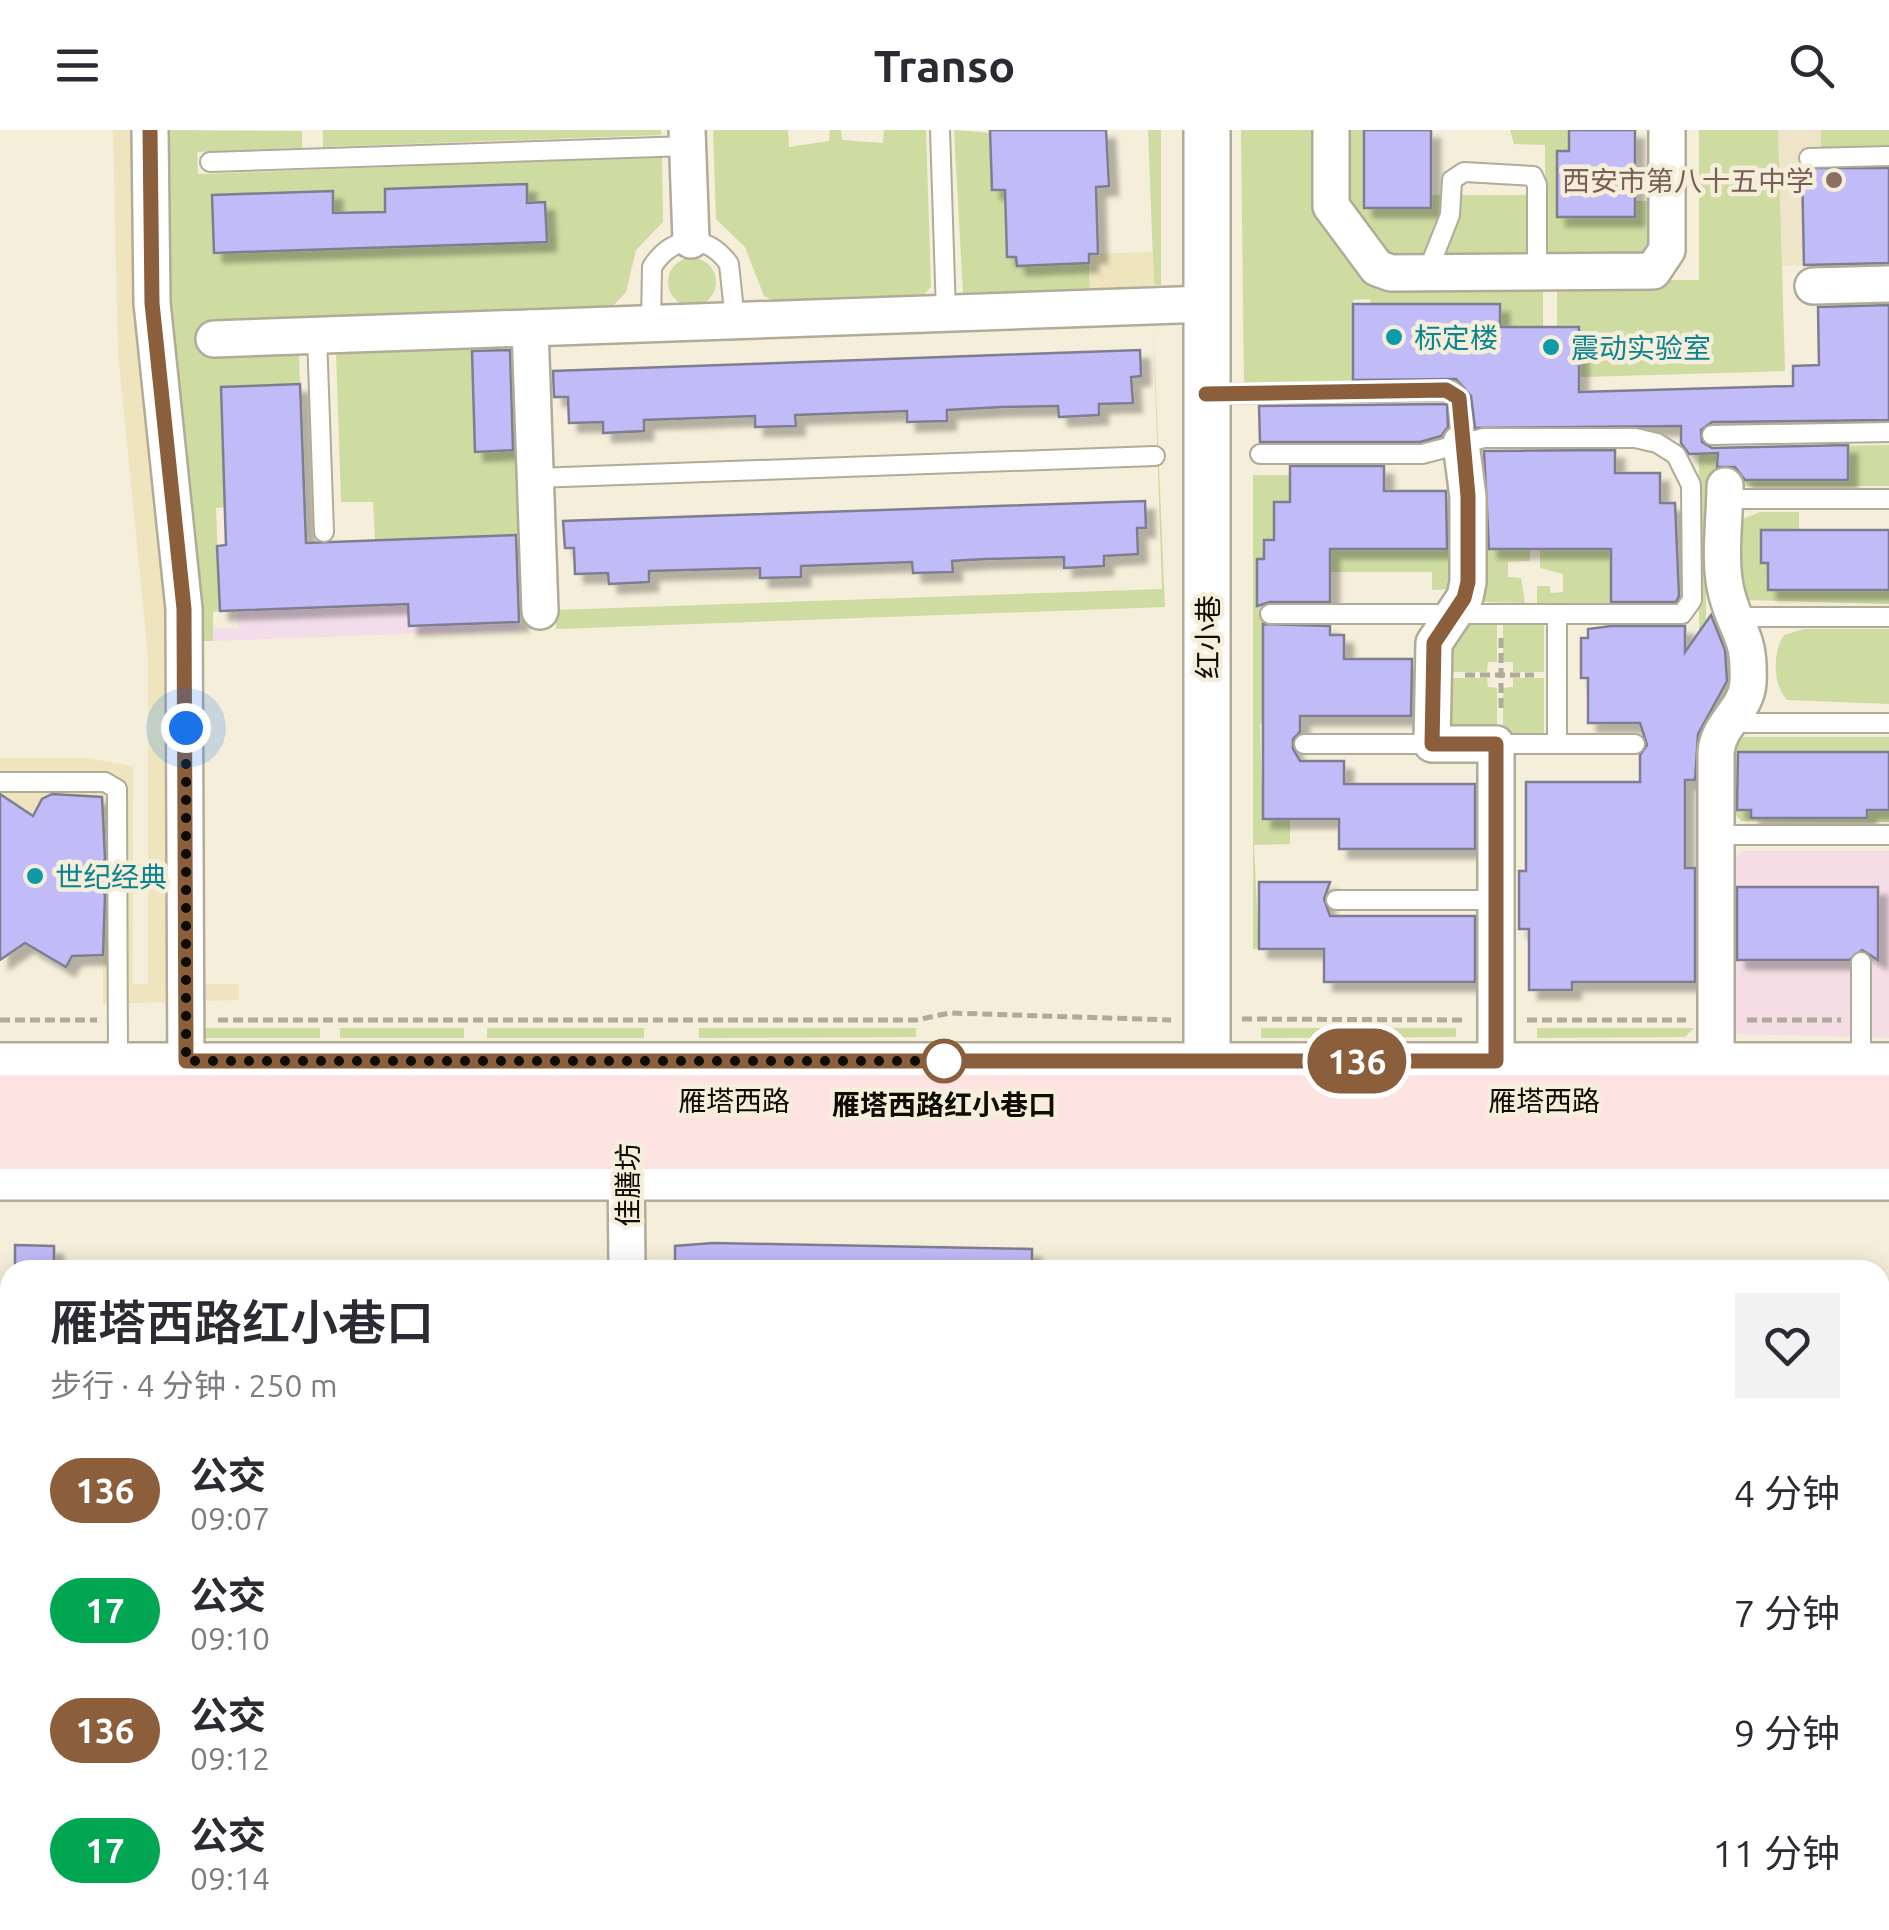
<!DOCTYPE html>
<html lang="zh">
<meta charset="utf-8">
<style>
:root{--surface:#fff;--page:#f2f2f3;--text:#2b2b33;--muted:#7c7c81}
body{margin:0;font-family:Ubuntu,"Noto Sans SC",sans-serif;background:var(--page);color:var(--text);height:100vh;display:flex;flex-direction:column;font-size:38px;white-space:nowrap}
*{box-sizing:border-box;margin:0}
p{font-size:32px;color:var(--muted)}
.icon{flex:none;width:55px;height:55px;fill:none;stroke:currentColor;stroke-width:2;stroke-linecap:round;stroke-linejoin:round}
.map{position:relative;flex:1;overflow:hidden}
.details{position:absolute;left:0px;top:1130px;width:1890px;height:670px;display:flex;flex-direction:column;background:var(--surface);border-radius:30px 30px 0 0;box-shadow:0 5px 25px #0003}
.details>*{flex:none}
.badge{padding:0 20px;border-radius:32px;font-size:35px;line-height:65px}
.you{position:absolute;width:50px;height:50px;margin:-25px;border:8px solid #fff;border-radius:50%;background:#1a73e8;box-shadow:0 0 0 15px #1a73e833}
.map>.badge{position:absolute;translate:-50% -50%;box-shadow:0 0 0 5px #fff}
.round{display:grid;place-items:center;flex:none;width:105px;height:105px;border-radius:0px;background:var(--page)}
.headline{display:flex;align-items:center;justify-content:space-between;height:170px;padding:0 50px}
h1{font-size:48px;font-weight:600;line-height:75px}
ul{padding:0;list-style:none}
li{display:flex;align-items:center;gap:30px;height:120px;padding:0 50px}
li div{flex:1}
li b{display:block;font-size:38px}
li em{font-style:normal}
li .badge{min-width:110px;font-weight:700;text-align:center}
header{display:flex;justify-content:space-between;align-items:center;height:130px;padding:0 50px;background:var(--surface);font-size:45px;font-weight:600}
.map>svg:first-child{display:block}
.commercial{fill:#f5dde6}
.industrial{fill:#f4ddea}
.built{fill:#eee4c9}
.green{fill:#cedba1;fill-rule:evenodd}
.sand{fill:#eee5bf}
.building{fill:#c1bbf8;stroke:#7f7d90;stroke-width:2.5;filter:url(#shadow)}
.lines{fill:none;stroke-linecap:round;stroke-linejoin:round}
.service-casing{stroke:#b2ab98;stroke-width:22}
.minor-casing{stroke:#b2ab98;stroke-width:40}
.tertiary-casing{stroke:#b2ab98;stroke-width:50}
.secondary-casing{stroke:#b2ab98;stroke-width:55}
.path{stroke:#b0aa9a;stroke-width:5;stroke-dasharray:10 5;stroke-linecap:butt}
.service{stroke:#fff;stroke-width:18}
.minor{stroke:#fff;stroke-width:35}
.tertiary{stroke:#fff;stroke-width:45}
.secondary{stroke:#fde3e2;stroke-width:50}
.line-casing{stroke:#fff;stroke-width:22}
.line{stroke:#8b5e3c;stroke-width:15}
.walk{stroke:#0f0c06;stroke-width:10;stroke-dasharray:0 18}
.education-dot{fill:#8d6e63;stroke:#f5eeda;stroke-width:4}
.culture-dot{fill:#0f9aa8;stroke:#f5eeda;stroke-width:4}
.stop-dot{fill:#fff;stroke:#8b5e3c;stroke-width:5}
.labels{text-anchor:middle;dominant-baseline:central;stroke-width:9;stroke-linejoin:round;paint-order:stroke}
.education-label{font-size:28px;fill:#785e54;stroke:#f5eeda;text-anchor:end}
.culture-label{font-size:28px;fill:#0d838f;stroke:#f5eeda;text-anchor:start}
.street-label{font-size:28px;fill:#0f0c06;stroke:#f5eeda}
.stop-label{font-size:28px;font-weight:bold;fill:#0f0c06;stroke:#f5eeda}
</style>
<header><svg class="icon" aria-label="menu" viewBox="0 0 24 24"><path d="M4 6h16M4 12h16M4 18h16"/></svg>Transo<svg class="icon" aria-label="search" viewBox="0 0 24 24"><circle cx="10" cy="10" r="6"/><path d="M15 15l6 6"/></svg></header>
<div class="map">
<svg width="1889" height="1800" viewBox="0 0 1889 1800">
<defs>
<filter id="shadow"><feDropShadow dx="9" dy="9" stdDeviation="2.5" flood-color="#0004"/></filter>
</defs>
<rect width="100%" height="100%" fill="#f5eeda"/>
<!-- commercial -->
<path class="commercial" d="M1743 721H1889V908L1736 904 1732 895 1733 730Z"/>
<!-- industrial -->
<path class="industrial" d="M408 474 409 496 519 492V500L213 511V498H238L237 480Z"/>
<!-- built -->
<path class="built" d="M1778 0H1889V133L1782 136Z"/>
<!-- green -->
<g class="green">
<path d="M166 0 302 1V18L197 22 198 44 662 27 663 92 636 120 626 162 612 177 203 193 204 225 299 222 300 254 221 257 225 377 216 378 220 481 213 482V511H201L170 194ZM527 55V73H545L547 111 367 82H385V59ZM333 62 334 119 214 123 212 65Z"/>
<path d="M323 0H661V5L323 17Z"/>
<path d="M713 0H788L789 17 829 11 830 0H841L842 10 883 13 884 0H926L931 157 921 168 778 173 764 166 745 117 716 89Z"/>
<path d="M954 0 1004 4 991 23 992 60 1016 59 1005 67 1008 127 1089 133 1090 162 963 163Z"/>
<path d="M1148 0H1161V155H1154Z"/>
<path d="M1241 0H1324L1376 150 1543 156V197L1579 238V198L1557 197V155L1580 150H1699V0H1778L1785 241 1244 257ZM1370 169 1371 174 1500 239H1353V170Z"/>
<path d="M1339 0H1364L1365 78H1430L1431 65H1445V83L1425 128 1389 131 1341 74Z"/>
<path d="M1510 0H1569V21L1557 22V87H1634L1635 71H1654L1653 127 1546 125 1545 15 1514 14Z"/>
<path d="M1821 0H1889V18L1821 19Z"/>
<path d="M1457 65H1530L1526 129 1445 127Z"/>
<circle cx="692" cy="152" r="24"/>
<path d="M1153 192 1165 477 556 499V480L1162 459Z"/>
<path d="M471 216 475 321 518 320 521 405 375 410 373 372H341L336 221Z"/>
<path d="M1889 315V356H1743V350H1848L1727 332 1720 338 1716 356 1706 357V738H1699V318Z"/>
<path d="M1253 345H1331L1290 372 1274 373 1281 410H1264V429H1256L1257 443 1264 444 1257 456V476H1263V562L1268 593 1260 594 1263 689H1290V714L1254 715 1259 819H1253Z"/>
<path d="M1760 382H1799V400L1761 433H1768L1769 460H1889V474L1745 470 1735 449 1740 390Z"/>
<path d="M1540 411 1555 419H1611V473H1537V456H1550V463L1563 462V444L1540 438Z"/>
<path d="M1316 419H1459L1451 459 1432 460V442H1316Z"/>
<path d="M1478 419H1530V431L1508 432V447L1521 448 1525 473 1486 472 1480 467Z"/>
<path d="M1463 495H1497V532H1488L1487 542H1447V511Z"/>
<path d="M1503 495H1544V542H1513V532H1503Z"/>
<path d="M1804 499H1889V574L1787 570C1773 555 1772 523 1784 505Z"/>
<path d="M1447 548H1487L1488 557 1497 558V603L1451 597Z"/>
<path d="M1513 548H1544V603H1503V558L1513 557Z"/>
<path d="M1743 607H1889V622L1736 648V679L1751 680 1752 688H1770V680H1804V688H1822L1848 680 1849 688H1867V680H1889V692L1741 691 1732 681 1733 616Z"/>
<rect x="200" y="898" width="120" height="10"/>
<rect x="340" y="898" width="124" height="10"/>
<rect x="487" y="898" width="157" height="10"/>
<path d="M699 898H916V907L699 908Z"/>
<path d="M1261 898H1456V907L1261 908Z"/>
<path d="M1537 898H1694L1685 907 1537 908Z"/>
</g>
<!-- sand -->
<g class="sand">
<path d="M113 0H166L168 169 200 481 202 854H239V870L103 874V782L111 777V770L97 753 71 752 100 738 103 728 109 725V713L65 659 54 663 27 699V677L0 670V628H87L133 636V854H148V525L118 223Z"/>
<path d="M1153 122 1154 160 1090 162 1089 124Z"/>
</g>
<!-- building -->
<g class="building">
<path d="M990 0H1106L1109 56 1096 57 1098 124H1089V133L1017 136 1016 127H1007L1005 60H992Z"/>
<rect x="1364" y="0" width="67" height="78"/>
<path d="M1569 0H1635V87H1557V21H1569Z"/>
<path d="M1802 38H1889V133L1804 135Z"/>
<path d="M527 54V73L545 72 547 112 214 123 212 65 333 61V83L385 82V59Z"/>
<path d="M1353 174H1500V197H1579V262L1793 256V236L1819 235 1818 177 1889 175V290L1712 292 1701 300 1702 312 1712 318 1848 315V350H1745L1735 337H1717L1718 323 1689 324 1681 313V296L1475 298 1471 266 1456 249 1353 250Z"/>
<path d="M510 220 513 320 475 322 472 221Z"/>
<path d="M1140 220 1141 246 1131 247 1133 273 1099 274V285L1059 287 1058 276 1002 277 947 280V291L907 292V281L795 285 796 296 755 297V286L644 290V301L603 303V292L569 293 568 267H554L553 241Z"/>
<path d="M300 254 306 413 516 405 519 492 409 496 408 474 220 481 217 416 226 415 221 257Z"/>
<path d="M1447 274 1448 297 1441 306 1420 312H1260L1259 276Z"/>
<path d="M1615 320V343H1660V373H1675L1679 466 1676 472H1611V419H1489L1484 321Z"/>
<path d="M1290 336H1384V361H1446L1447 419H1330V472H1270L1257 476V429H1264V410H1274V372H1290Z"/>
<path d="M1145 371 1146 398H1137L1138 424 1104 426V436L1064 438V427L986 429 952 431 953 442 913 443 912 432 801 436V447L760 448V438L649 441V452L609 454 608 443 575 444 574 418H565L563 391Z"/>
<path d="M1761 400H1889V460H1768V433H1761Z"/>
<path d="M1711 485 1725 520 1727 551 1698 604 1695 650H1685V738H1695V852H1572V860H1529V799H1519V741H1526V652H1640V625L1647 615 1640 593H1588V548H1581V508H1588V499L1611 496H1685V522Z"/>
<path d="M1263 494 1330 496V505H1344V529H1412L1411 586H1300V602L1293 609V619L1300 631H1344V654H1475V719H1339V689H1263Z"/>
<path d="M1738 622H1889V680H1867V688H1751V680H1737Z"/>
<path d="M0 664 33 686 42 669 52 664 102 667 105 729 95 746 105 765 103 825 72 826 66 837 25 813 0 830Z"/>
<path d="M1259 752H1330L1324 769 1330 786H1475V852H1324V819H1259Z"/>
<path d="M1737 757H1878V830L1862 820 1849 830H1737Z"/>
<path d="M713 1113 1032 1119V1140H675V1116Z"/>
<path d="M15 1115 54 1116V1140H15Z"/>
</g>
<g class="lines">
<!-- service casing -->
<g class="service-casing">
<g id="service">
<path d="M940 0 946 183"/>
<path d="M1809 28 1889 26"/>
<path d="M210 32 688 16"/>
<path d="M1427 143 1450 85 1452 50 1464 42 1533 46 1537 55V143"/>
<path d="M651 194 652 137C673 104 707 103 729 134L735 191"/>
<path d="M317 206 324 402"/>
<path d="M1207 264 1452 261 1459 268 1461 313"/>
<path d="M1712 305 1889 302"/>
<path d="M1260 324H1422L1484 308H1635L1657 313 1676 325 1691 355 1692 470 1682 484H1270"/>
<path d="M535 348 1155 326"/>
<path d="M1725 369H1889"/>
<path d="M1557 484V614"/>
<path d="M1731 487H1889"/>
<path d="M1727 593H1889"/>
<path d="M1304 614H1432"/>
<path d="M1496 614H1635"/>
<path d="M0 652H105L117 659 118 934"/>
<path d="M1716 705H1889"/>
<path d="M1336 770H1496"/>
<path d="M1861 832V931"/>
<path d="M1880 1511 1889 1509"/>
<path d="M1880 1749H1889"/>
<path d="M1691 1800V1790"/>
</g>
</g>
<!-- minor casing -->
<g class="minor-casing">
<g id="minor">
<path d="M150 0 152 173 184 479 186 952"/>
<path d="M687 0 691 110"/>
<path d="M1331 0V76L1377 138 1391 143 1653 141 1667 120V0"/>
<path d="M1813 156 1889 154"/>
<path d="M530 198 540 481"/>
<path d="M214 209 1207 174"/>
<path d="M1461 313 1468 367V452L1465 467 1434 513 1432 614H1496V931"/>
<path d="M0 931H1889"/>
<path d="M1716 931V622C1718 594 1746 581 1748 553 1750 505 1738 505 1727 465 1718 433 1725 389 1725 356"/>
<path d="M626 1031 627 1140"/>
<path d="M0 1052H1889"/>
<path d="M632 1790V1800"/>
</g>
</g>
<!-- tertiary casing -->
<g class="tertiary-casing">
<path id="tertiary" d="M1207 0V1008"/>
</g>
<!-- secondary casing -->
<g class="secondary-casing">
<g id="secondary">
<path d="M0 970H1889"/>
<path d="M0 1014H1889"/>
</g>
</g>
<!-- path -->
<g class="path">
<path d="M1501 508V582"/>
<path d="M1465 545H1534"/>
<path d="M1242 889 1466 890"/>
<path d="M0 890H97"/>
<path d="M218 890H916L950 883 1171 890"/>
<path d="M1527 890H1686"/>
<path d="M1747 890H1841"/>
</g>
<!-- service -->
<use href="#service" class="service"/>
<!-- minor -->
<use href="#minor" class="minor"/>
<!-- tertiary -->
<use href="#tertiary" class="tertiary"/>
<!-- secondary -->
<use href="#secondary" class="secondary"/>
</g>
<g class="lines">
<!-- line casing -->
<g class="line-casing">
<path id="line" d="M150 0 152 173 184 479 186 931H1496V614H1432L1434 513 1464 468 1468 452V366L1459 268 1446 260 1206 264"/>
</g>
<!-- line -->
<use href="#line" class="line"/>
<!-- walk -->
<path class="walk" d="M186 598V931H944"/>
</g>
<!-- markers -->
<circle class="education-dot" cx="1834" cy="50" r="10"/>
<g class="culture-dot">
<circle cx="1394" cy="207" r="10"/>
<circle cx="1551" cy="217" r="10"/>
<circle cx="35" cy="746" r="10"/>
</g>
<circle class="stop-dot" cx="944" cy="931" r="20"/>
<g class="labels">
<!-- education labels -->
<g class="education-label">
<text x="1814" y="50">西安市第八十五中学</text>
</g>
<!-- culture labels -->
<g class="culture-label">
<text x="1414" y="207">标定楼</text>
<text x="1571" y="217">震动实验室</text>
<text x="55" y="746">世纪经典</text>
</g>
<!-- street labels -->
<g class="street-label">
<text transform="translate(1207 507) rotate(-90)">红小巷</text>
<text x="734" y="970">雁塔西路</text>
<text x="1544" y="970">雁塔西路</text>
<text transform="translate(627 1055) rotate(-90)">佳膳坊</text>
</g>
<!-- stop labels -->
<g class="stop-label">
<text x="944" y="974">雁塔西路红小巷口</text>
</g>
</g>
</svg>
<div class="you" style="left:186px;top:598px"></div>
<b class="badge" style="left:1357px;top:931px;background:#8b5e3c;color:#fff">136</b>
<section class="details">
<div class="headline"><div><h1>雁塔西路红小巷口</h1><p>步行 · 4 分钟 · 250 m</p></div><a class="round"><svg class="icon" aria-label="heart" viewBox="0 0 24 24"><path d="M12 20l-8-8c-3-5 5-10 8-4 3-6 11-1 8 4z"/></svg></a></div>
<ul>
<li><span class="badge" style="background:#8b5e3c;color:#fff">136</span><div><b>公交</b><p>09:07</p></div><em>4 分钟</em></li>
<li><span class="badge" style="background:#00a651;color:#fff">17</span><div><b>公交</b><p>09:10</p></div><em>7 分钟</em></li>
<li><span class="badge" style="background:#8b5e3c;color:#fff">136</span><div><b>公交</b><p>09:12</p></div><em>9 分钟</em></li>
<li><span class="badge" style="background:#00a651;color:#fff">17</span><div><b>公交</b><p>09:14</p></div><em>11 分钟</em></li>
</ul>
</section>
</div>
